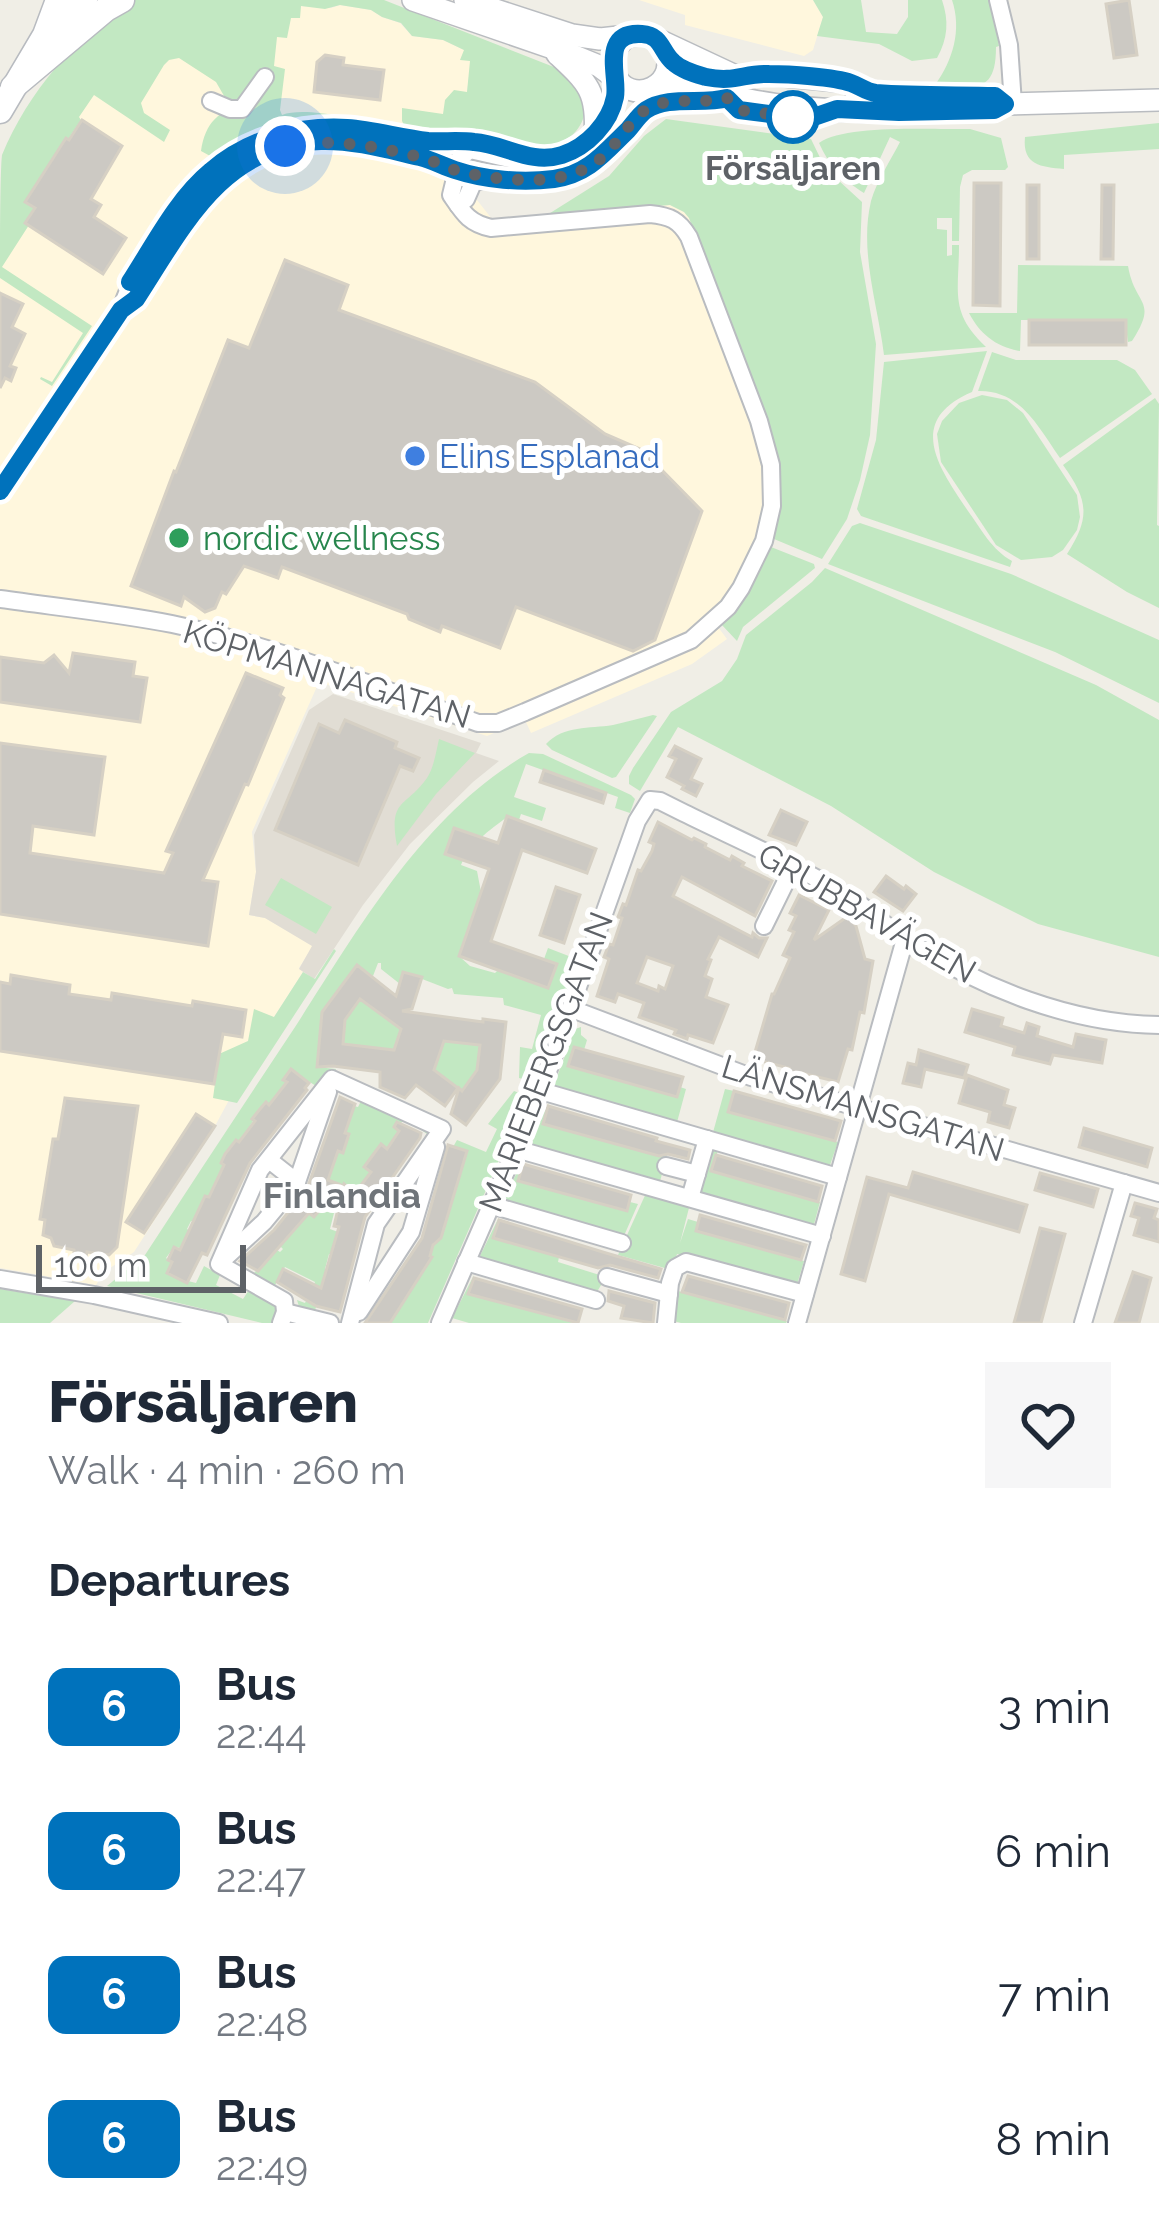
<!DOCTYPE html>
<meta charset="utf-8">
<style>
:root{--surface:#fff;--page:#f6f6f7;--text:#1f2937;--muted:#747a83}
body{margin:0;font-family:Raleway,sans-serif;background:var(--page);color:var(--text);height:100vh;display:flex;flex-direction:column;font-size:45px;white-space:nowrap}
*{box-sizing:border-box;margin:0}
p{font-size:39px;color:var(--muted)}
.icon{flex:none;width:66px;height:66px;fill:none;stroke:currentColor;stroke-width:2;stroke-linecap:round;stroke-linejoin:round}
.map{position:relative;height:1323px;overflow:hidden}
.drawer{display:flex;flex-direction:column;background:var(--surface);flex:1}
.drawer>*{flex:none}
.badge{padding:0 24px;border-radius:18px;font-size:42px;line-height:78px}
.scale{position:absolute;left:36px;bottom:30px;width:210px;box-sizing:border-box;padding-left:12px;border:6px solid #5e6267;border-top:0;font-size:33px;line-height:42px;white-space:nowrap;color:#5e6267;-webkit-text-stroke:9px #fff;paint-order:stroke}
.you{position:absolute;width:60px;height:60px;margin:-30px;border:9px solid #fff;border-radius:50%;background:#1a73e8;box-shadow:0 0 0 18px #1a73e833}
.map>.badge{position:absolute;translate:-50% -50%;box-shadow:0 0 0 6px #fff}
h2{padding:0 48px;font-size:45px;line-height:108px}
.round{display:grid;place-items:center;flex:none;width:126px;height:126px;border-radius:0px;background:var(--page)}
.headline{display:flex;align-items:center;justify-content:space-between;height:204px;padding:0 48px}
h1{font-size:57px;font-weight:800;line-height:90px}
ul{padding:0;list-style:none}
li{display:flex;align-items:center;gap:36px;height:144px;padding:0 48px}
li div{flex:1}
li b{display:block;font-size:45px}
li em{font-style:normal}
li .badge{min-width:132px;font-weight:700;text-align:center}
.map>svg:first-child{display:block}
.commercial{fill:#fff7dd}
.education{fill:#e1ddd4}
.green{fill:#c2e8c2}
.building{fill:#ccc9c3;stroke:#d6d0c4;stroke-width:3;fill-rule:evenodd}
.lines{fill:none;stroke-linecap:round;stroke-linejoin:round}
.minor-casing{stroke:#b9bcc0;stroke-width:20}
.tertiary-casing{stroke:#b9bcc0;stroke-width:24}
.secondary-casing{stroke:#b8bbc0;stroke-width:27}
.minor{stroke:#fff;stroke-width:16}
.tertiary{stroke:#fff;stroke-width:21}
.secondary{stroke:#fff;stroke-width:24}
.line-casing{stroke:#fff;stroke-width:27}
.line{stroke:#0072bc;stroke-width:18}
.walk{stroke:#5e6267;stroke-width:12;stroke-dasharray:0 21.6}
.stop-dot{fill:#fff;stroke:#0072bc;stroke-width:6}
.shop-dot{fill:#3f7fe0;stroke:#fff;stroke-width:4.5}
.leisure-dot{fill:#2e9e5b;stroke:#fff;stroke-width:4.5}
.labels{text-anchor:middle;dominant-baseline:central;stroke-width:10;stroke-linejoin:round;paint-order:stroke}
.stop-label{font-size:33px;font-weight:bold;fill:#5e6267;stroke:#fff}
.shop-label{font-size:33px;fill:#366cbe;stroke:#fff;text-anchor:start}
.leisure-label{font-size:33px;fill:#27864d;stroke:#fff;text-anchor:start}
.street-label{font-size:33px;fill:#5e6267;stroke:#fff}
.neighbourhood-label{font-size:36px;font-weight:bold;fill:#6f7479;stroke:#fff}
</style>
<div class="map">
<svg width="1159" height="1323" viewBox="0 0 1159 1323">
<rect width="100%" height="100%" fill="#f0eee6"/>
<!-- commercial -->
<g class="commercial">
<path d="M639 0H813L823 17 813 50 804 56 685 25V15Z"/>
<path d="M340 5 371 10 382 17 400 23 412 36 443 40 464 50 471 61 467 92 443 114 408 133 401 158 473 195 492 219 670 205 684 212 689 218 767 422 779 498 774 539 750 589 739 605 718 627 727 639 692 664 531 733 525 720 487 736 319 682 252 832 256 872 249 915 265 918 313 946 299 968 303 972 274 1017 215 1126 134 1252 104 1272 96 1285 0 1268V249L83 70 290 24V18L301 6 331 8Z"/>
</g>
<!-- education -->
<path class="education" d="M333 694 481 743 476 753 499 761 473 782 410 844 363 905 314 979 299 969 312 946 265 918 249 915 256 872 254 835 309 710Z"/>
<!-- green -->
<g class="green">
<path d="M134 0H384L564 71C578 84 591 98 583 119 567 162 506 141 473 136 452 133 429 134 408 133L402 121V108L443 114 445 100 454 90 467 92 470 61 460 60 464 50 443 40 412 36 401 23 382 17 371 10 340 5 325 9 301 6 300 18H291L287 38 277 37 274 66 285 69 280 110 282 115C302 107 351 117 371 124 327 117 287 119 246 138 234 143 224 151 212 157L201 151C205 123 219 110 245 103L227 101 216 82 179 58 169 60 164 65 141 103 144 113 170 130 164 142 94 95 79 117 81 120 26 202 35 208 26 222 29 225 2 267 92 326 52 386 40 379 41 377 52 382 83 333 0 278C0 256 0 170 2 155 28 92 76 36 134 0Z"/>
<path d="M861 0 866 32 897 34 908 17V0H942C949 21 948 38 937 58L912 61 879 44 817 36 823 17 813 0Z"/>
<path d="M952 0H991L999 46 996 47C996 96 974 86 935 85 953 60 962 30 952 0Z"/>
<path d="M666 119 811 139 825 168 862 202 860 252 876 344 870 435 860 480 847 519 822 559 774 539 779 498 767 422 689 218 684 212 670 205 547 215 609 176 644 136Z"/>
<path d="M1159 123V149L1064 155V169C1041 167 1022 165 1025 137Z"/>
<path d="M970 129 1001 138 1008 167 1005 170H972L963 175 960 187 959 241H952V218H937V229L947 230V256L952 255V245H959C959 293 949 312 986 347L884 355C878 305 859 252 871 201 877 180 891 160 900 142L890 137 864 193C842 179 830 167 819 143 845 124 935 130 970 129Z"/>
<path d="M1018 265 1128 266C1135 307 1159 299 1132 341L1128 342 1125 320H1021L1020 351C996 347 980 334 969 313H1017Z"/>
<path d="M987 351 972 392C904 421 940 469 968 511 981 529 992 550 1012 561L1010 567 861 516 857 509 876 440 884 362Z"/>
<path d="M992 352 1016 360H1117L1135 370 1152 394 1060 458C1038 427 1021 390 978 391Z"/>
<path d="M982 395 1007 400 1023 413 1077 495 1080 517 1077 530 1063 550 1052 557 1021 560 996 545 941 462 937 434 942 421 959 403Z"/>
<path d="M1155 398 1159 404 1157 525 1159 526V608L1127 592 1067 554C1091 517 1088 500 1063 465Z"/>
<path d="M860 523 1011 574 1159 640V703L1055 652 828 564 852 526Z"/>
<path d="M771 547 814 564 815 568 743 627 737 641 721 624C745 602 758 576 771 547Z"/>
<path d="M825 568 1096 685 1159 720V957L1038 924 934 872 831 806 678 727 640 791 629 784V776L633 768 671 712 722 681 737 659 746 635 812 582Z"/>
<path d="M653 715 657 716 616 777 612 778 552 750 546 744C564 725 589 729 613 725 627 722 640 718 653 715Z"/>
<path d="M439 739 475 753 436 794 397 846C388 798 406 808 427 778 434 767 436 752 439 739Z"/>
<path d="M529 753 543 754 631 795 635 799 630 813 615 808 618 797 526 764 514 797 546 808 542 821 521 814 519 820 507 817C490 830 469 844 461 865L477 871 481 892 459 956 470 966 495 973 498 970 547 988 556 965 544 959 548 948 579 960 533 1082 519 1078 520 1047 532 1049 541 1015 504 1005 503 998 454 994 452 988 448 989 404 972 400 984 381 969V963H378L373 976 356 965 328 1004 322 1018 317 1067 336 1069 334 1077 316 1086 291 1070 283 1079 287 1082 269 1105 265 1103 224 1165 209 1197 205 1196 196 1223 191 1221 187 1229 192 1232 187 1243 183 1242 180 1248 174 1247 166 1258 172 1262 167 1273 186 1283 188 1281 196 1283 204 1266 220 1275 216 1285 243 1299 249 1290 277 1306 273 1323H262L107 1286 145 1255C195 1178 246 1101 297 1024 360 926 425 812 529 753Z"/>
<path d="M281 878 332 907 316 934 265 905Z"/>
<path d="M334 949 336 951 237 1103 213 1098 219 1054 248 1041 254 1009 274 1017 303 972 315 979Z"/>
<path d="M360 999 401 1029 394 1050 343 1044 345 1021Z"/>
<path d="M581 1027V1035L587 1040 584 1050 573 1047 569 1066 676 1097 680 1087 686 1089 676 1126 552 1090 575 1029Z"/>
<path d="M429 1040 480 1045 476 1071 462 1091 422 1061 437 1060 441 1051Z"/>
<path d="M725 1089 734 1091 729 1112 838 1142 829 1168 712 1136Z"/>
<path d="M514 1091 527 1096 428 1323H390L432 1257 428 1254 455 1192 467 1151 453 1147 457 1140 486 1152 497 1129 488 1124Z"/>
<path d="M340 1093 362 1097 429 1130 430 1136 405 1119 400 1124 397 1123 394 1127 399 1131 387 1149 380 1145 365 1167 371 1172 355 1193 349 1189 339 1213H334L330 1229 338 1232 333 1255 329 1254 325 1269 329 1270 314 1313 300 1310 297 1300 305 1303 315 1282 285 1267 273 1289 251 1276 277 1250 280 1252 283 1249 280 1246C306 1216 325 1189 338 1151L343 1152 350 1135 345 1133 354 1106 358 1107 361 1101Z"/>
<path d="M549 1103 543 1123 669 1148 659 1185 525 1148Z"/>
<path d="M712 1149 718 1150 712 1172 820 1202 813 1228 696 1196Z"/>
<path d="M523 1160 518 1181 626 1211 630 1202 638 1204 623 1238 501 1205Z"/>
<path d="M647 1191 690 1204 680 1243 688 1219 698 1222 697 1231 804 1261 796 1288 677 1254 672 1270 618 1255Z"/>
<path d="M499 1217 493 1238 559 1257 558 1262 606 1277 595 1295 477 1262Z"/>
<path d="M684 1269 678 1291 787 1321 786 1323H681L670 1320 672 1284Z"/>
<path d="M474 1275 469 1294 574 1323H469L452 1318Z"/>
<path d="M0 1289 75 1301 50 1323H0Z"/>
</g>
<!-- building -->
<g class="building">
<path d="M1129 0 1137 55 1114 58 1106 4Z"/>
<path d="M325 55 344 58 343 65 384 70 380 100 314 92 317 62Z"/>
<path d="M82 120 122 146 91 199 101 205 94 217 126 238 103 274 25 223 35 208 25 202 66 138 69 140Z"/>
<path d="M974 183H1001L1000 306 973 305Z"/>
<rect x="1027" y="185" width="12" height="74"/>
<path d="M1102 185H1114L1113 259H1101Z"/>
<path d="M285 260 348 285 339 310 535 382 605 434 640 449 655 463 702 511 655 640 633 651 516 607 500 648 442 626 440 632 409 619 407 614 282 567 278 578 244 566 226 594 222 592 215 608 205 612 184 597 181 606 131 586 174 471 176 472 228 340 249 348Z"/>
<path d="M0 293 23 304 12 327 25 334 10 366 16 368 11 381 5 378 0 388Z"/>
<rect x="1029" y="320" width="97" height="25"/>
<path d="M73 653 135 662 133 676 147 678 140 722 0 702V657L44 663 54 655 69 673Z"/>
<path d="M246 673 283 688 280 695 284 698 248 785 245 784 203 880 218 882 208 946 0 914V743L105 757 94 835 33 826 30 853 164 873 173 853 166 851Z"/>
<path d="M345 720 397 742 395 748 419 758 413 771 400 766 358 865 275 830 319 724 339 733Z"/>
<path d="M675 746 701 759 691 779 702 784 696 796 682 789 684 786 667 777 676 759 669 756Z"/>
<path d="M544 770 606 793 603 803 540 782Z"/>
<path d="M781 810 807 822 796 845 769 835Z"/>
<path d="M507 816 596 849 587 873 522 850 505 900 491 941 557 964 548 988 459 956 489 869 445 854 454 828 498 843Z"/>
<path d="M658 822 692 840 694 838 706 844 705 847 730 860 732 856 744 863 742 866 772 881 755 916 682 877 673 896 752 937 753 933 759 938H767L758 957 719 937 708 959 711 960 705 976 712 979 706 997 728 1005 713 1043 688 1035 687 1039 674 1034 676 1030 639 1017 644 1003 618 994 615 1002 597 996 609 959 604 957 609 944 613 945 622 918 618 917 623 904 626 905 638 870 641 871 652 851 654 844 649 842ZM647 957 673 966 665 989 659 986 658 991 637 983Z"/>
<path d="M886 876 904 889 906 886 916 894 903 911 874 892Z"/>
<path d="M556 887 580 895 564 943 540 935Z"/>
<path d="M799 895 829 910 814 940 848 916 856 926 865 959 873 961 864 1013 860 1012 852 1050 848 1049 838 1082 802 1073 801 1076 788 1073 789 1068 753 1059 772 994H774L790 958 783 955 794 932 789 930 796 916 790 913Z"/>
<path d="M357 965 396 996 403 972 422 977 412 1009 402 1011 483 1022V1019L506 1022 500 1079 466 1125 451 1114 459 1088 462 1091 477 1070 480 1045 444 1041 434 1070 458 1088 445 1106 416 1085 405 1098 380 1087V1072L333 1066 317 1067 322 1012ZM360 999 401 1029 394 1050 343 1044 345 1020Z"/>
<path d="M11 975 70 985 69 994 111 1000 112 993 192 1006 193 1001 246 1010 242 1037 223 1034 214 1084 0 1051V982L10 984Z"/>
<path d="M972 1009 1003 1018 1001 1026 1024 1033 1027 1023 1039 1027 1037 1036 1073 1047 1076 1034 1106 1040 1102 1063 1053 1055 1050 1064 1013 1055 1015 1047 965 1032Z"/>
<path d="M574 1047 683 1077 677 1097 568 1066Z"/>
<path d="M919 1050 968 1065 964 1078 925 1069 921 1087 903 1083 908 1063 916 1065Z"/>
<path d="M291 1069 309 1083 305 1088 307 1090 250 1163 207 1255 202 1253 187 1283 167 1273 172 1262 168 1260 174 1247 180 1250 205 1196 209 1197 224 1165 221 1163 225 1154 236 1140 239 1142 255 1121 252 1119 260 1109 266 1102 269 1105 287 1082 283 1080Z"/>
<path d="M967 1075 1008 1090 1004 1105 1015 1108 1009 1128 988 1122 990 1112 959 1103Z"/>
<path d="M734 1091 841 1121 835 1141 728 1112Z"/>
<path d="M340 1097 355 1104 345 1133 349 1134 343 1153 338 1151 328 1180 341 1185 314 1217 309 1213 258 1271 240 1261 274 1230 307 1189Z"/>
<path d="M65 1098 138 1106 117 1247 109 1255 87 1252 86 1257 74 1256V1250L54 1246 51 1238 43 1235 45 1220 40 1219 53 1139H58Z"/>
<path d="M548 1106 657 1138 656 1141 690 1150 688 1159 668 1154 659 1156 543 1124Z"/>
<path d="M196 1114 215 1126 144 1233 126 1222Z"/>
<path d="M397 1122 421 1133 420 1138 365 1217 340 1312 316 1306 277 1282 283 1269 321 1288 339 1227 334 1226 344 1184 355 1193 371 1172 364 1167 381 1144 387 1149 399 1131 394 1127Z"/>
<path d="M1084 1128 1152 1148 1147 1167 1079 1147Z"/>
<path d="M448 1145 467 1151 441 1238 433 1245 430 1256 432 1257 390 1323H365L422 1238Z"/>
<path d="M716 1155 822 1186 818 1202 711 1171Z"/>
<path d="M523 1164 631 1195 627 1211 518 1181Z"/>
<path d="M913 1172 1027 1205 1019 1232 889 1194 865 1281 841 1274 867 1177 908 1188Z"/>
<path d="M1040 1173 1098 1189 1093 1207 1035 1190Z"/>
<path d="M1135 1203 1157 1209 1154 1218 1159 1220V1242L1134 1235 1139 1218 1131 1216Z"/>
<path d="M700 1215 806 1245 801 1260 696 1231Z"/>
<path d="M499 1220 606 1253 661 1269 658 1278 610 1265 598 1268 493 1238Z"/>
<path d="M1040 1228 1065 1234 1041 1323H1014Z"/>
<path d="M1133 1272 1151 1278 1139 1323H1115Z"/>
<path d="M688 1276 789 1303 785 1320 682 1292Z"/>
<path d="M474 1278 582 1309 578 1323 468 1294Z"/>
<path d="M609 1291 655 1303 653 1323 621 1318 624 1306 608 1301Z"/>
</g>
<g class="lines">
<!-- minor casing -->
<g class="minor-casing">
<g id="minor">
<path d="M998 0 1009 45 1013 104"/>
<path d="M211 101 230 109H242L265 77"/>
<path d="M458 205 466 199 473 183 488 178"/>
<path d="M122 309 136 299C222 166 250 115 421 158 433 161 444 167 456 170 484 179 516 182 546 180 585 176 603 153 629 129 636 122 640 114 648 109 669 97 697 105 720 100"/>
<path d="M0 491 121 310C132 274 150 251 171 221 213 159 265 124 343 128 371 130 398 137 426 140 445 142 463 141 482 143"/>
<path d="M0 599C57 607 115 613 172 624 277 646 377 688 478 723H498L525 712 691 640 728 607 741 588 764 541 772 506 771 465 759 421 689 237C679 220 670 216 650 214L491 228C469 223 464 214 451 195L460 158 470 150 518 161 566 154 604 125 615 102 617 80"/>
<path d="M764 926 793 867"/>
<path d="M572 1009 751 1077 1159 1193"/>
<path d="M541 1091 838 1177"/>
<path d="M516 1149 822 1236"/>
<path d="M269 1160 297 1182"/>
<path d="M666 1166 697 1174"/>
<path d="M690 1198 707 1139"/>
<path d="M491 1205 622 1243"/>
<path d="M224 1259 264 1222 297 1182 328 1092"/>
<path d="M466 1262 596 1300"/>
<path d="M607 1277 669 1294"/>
<path d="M0 1279 94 1295 219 1323"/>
<path d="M285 1312 330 1323"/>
<path d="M359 1312 411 1232 436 1147"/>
<path d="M281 1323 285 1312 284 1301 219 1264 260 1170 332 1079 442 1129 376 1224 350 1323"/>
<path d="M440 1323 541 1091 637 821 650 800 660 801 684 813C739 840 797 865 849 897 870 910 887 928 908 941 982 988 1071 1024 1159 1025"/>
<path d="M666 1323 670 1283 675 1268 686 1262 805 1294"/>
<path d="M797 1323 905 939"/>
<path d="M1083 1323 1124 1183"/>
</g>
</g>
<!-- tertiary casing -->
<g class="tertiary-casing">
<g id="tertiary">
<path d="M413 0 567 53 599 66 615 78"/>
<path d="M465 0 572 35 600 39 646 34 742 79 764 74 849 82 869 92"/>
<path d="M626 37C615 47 609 58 614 72 627 110 687 86 662 43"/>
<path d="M557 54C587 82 598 91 595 135"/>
<path d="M658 86C702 88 743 101 787 106 856 114 925 112 994 110L1005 104 1159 100"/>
<path d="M856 92 995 96 1003 102"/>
</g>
</g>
<!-- secondary casing -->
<g class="secondary-casing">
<g id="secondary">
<path d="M47 34 85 0"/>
<path d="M13 87 106 9 122 0"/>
<path d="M0 111 45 35 58 0"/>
</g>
</g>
<!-- minor -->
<use href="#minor" class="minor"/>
<!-- tertiary -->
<use href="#tertiary" class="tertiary"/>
<!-- secondary -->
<use href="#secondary" class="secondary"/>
</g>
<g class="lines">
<!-- line casing -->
<g class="line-casing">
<path id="line" d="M0 491 121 310 136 299C183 227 222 144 321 141 354 140 389 150 420 157 432 160 443 166 455 170 485 180 522 183 554 179 589 174 605 152 628 130 634 123 639 115 646 110 669 95 702 105 727 98L739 110 808 119 837 109 899 112 994 110 1005 104 995 96C955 95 915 96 876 93 866 92 860 86 851 83 834 77 789 74 769 74 744 73 735 83 706 77 696 74 681 70 673 62 661 52 662 35 642 34 599 31 619 77 615 97 610 123 587 147 562 155 530 165 505 144 474 142 459 140 443 142 428 141 401 138 374 130 347 128 298 125 248 139 211 171 177 199 154 245 130 282"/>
</g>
<!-- line -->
<use href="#line" class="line"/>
<!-- walk -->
<path class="walk" d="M285 146C332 138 377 146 423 158 435 161 446 168 458 171 481 177 507 180 531 180 564 180 593 171 614 145 623 134 633 119 645 110 667 95 702 105 727 98L739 110 793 117"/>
</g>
<!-- markers -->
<circle class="stop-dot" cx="793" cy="117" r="24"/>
<circle class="shop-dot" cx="415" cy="456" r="12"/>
<circle class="leisure-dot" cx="179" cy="538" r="12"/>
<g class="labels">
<!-- stop labels -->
<g class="stop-label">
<text x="793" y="168">Försäljaren</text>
</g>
<!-- shop labels -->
<g class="shop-label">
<text x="439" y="456">Elins Esplanad</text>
</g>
<!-- leisure labels -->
<g class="leisure-label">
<text x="203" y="538">nordic wellness</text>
</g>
<!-- street labels -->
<g class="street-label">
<text transform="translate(327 674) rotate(17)">KÖPMANNAGATAN</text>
<text transform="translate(867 913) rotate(30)">GRUBBAVÄGEN</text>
<text transform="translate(546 1062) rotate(-69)">MARIEBERGSGATAN</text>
<text transform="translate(863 1108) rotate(17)">LÄNSMANSGATAN</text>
</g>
<!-- neighbourhood labels -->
<g class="neighbourhood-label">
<text x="342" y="1195">Finlandia</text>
</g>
</g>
</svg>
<div class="scale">100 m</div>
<div class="you" style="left:285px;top:146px"></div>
</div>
<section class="drawer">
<div class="headline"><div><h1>Försäljaren</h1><p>Walk · 4 min · 260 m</p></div><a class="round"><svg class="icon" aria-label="heart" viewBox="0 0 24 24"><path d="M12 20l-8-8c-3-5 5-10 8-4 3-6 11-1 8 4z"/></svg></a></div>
<h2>Departures</h2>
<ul>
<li><span class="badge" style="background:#0072bc;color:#fff">6</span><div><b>Bus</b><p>22:44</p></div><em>3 min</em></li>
<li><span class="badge" style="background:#0072bc;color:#fff">6</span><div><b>Bus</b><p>22:47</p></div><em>6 min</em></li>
<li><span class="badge" style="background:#0072bc;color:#fff">6</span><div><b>Bus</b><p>22:48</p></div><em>7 min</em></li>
<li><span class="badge" style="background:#0072bc;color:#fff">6</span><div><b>Bus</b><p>22:49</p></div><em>8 min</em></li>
</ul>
</section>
